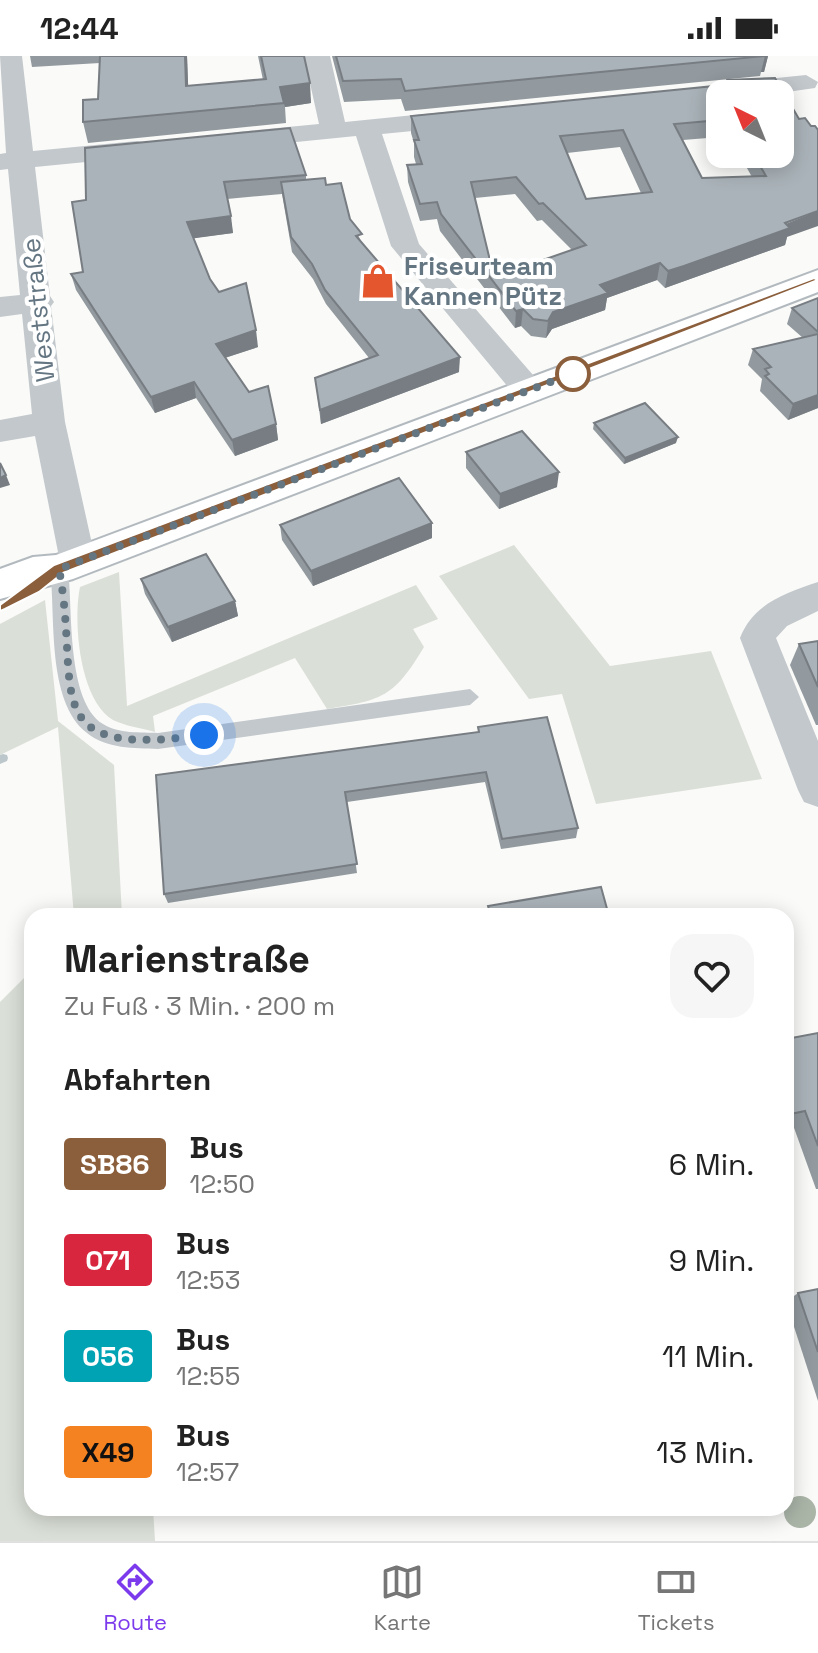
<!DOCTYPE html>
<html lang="de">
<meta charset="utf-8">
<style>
:root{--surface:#fff;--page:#f6f6f6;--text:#222;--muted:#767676;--line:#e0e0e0;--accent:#7c3aed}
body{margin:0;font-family:"Space Grotesk",sans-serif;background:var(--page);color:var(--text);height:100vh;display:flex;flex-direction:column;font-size:30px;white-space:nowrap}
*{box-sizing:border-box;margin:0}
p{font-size:26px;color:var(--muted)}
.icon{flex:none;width:44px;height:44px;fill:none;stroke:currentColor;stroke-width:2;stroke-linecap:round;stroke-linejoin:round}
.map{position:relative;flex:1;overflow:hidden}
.details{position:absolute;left:24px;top:852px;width:770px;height:608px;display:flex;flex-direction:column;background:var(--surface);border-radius:24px;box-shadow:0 4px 20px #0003}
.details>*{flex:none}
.badge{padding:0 16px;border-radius:6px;font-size:28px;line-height:52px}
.needle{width:52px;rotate:317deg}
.buttons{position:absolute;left:706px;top:24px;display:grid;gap:16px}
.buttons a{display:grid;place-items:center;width:88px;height:88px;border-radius:16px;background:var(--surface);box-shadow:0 4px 20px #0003;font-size:40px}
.you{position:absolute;width:40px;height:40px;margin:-20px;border:6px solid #fff;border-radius:50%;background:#1a73e8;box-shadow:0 0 0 12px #1a73e833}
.map>.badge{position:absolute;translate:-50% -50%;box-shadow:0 0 0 4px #fff}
h2{padding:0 40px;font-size:30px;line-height:72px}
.round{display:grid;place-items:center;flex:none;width:84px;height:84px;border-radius:24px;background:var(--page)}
.overview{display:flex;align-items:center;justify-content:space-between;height:136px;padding:0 40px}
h1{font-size:38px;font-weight:800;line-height:60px}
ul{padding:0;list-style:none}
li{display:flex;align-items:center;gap:24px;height:96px;padding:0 40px}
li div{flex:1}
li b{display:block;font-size:30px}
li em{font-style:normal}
li .badge{min-width:88px;font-weight:700;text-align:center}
.status{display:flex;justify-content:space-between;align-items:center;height:56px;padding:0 40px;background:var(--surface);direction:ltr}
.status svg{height:22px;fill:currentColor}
.tabs{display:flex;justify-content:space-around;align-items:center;height:112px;border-top:2px solid var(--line);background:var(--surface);font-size:22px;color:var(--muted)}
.tabs a{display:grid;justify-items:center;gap:4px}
.tabs .current{color:var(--accent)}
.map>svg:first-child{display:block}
.green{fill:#dadfd7}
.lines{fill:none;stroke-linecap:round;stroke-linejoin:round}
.stream{fill:#bbc7cb;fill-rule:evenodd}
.secondary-casing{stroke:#b3babf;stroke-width:4}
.lane{fill:#c3c8cc;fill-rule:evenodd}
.street{fill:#c3c8cc;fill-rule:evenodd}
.secondary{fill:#fff;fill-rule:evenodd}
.tree{fill:#aab4a7}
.wall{fill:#929a9f;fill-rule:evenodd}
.shaded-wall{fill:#777d82}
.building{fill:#aab3b9;stroke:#777d82;stroke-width:2;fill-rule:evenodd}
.line{fill:#8b5e3c;stroke:#fff;stroke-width:2}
.walk{stroke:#657683;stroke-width:8;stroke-dasharray:0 14.4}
.stop-dot{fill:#fff;stroke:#8b5e3c;stroke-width:4}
.labels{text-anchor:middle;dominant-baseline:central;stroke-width:8;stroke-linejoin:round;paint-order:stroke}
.far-poi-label{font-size:26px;font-weight:bold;fill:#657683;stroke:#fff;text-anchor:start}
.far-street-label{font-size:26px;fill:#657683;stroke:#fff}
</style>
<div class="status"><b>12:44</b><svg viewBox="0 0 49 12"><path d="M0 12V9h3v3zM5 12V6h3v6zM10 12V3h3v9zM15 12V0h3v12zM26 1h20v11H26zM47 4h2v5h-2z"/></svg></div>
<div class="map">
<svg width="818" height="1485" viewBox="0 0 818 1485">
<rect width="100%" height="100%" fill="#fafaf8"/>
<!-- green -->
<g class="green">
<path d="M514 489 610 610 711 595 762 723 596 748 562 638 529 643 439 520Z"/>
<path d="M119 516 127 650 416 529 438 563 413 573 424 591C394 641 383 644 327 653L295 602 153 660 155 676C141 672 125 670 113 664 79 644 73 565 80 531Z"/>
<path d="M45 544 58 665 114 709 122 860H74L58 671 0 699V568Z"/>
<path d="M32 914V1452H153L155 1485H0V946Z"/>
</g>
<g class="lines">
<!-- stream -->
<path class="stream" d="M3 698 7 699 8 702 7 705 0 708V699Z"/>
<!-- secondary casing -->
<g class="secondary-casing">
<path id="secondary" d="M818 214V236L73 523 0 543V513L33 501 56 499Z"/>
</g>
<!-- lane -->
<path class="lane" d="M59 506 68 513C73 553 66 645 103 668 119 678 140 676 158 677L470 633 479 641 470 649 158 693C135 692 106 693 87 677 46 645 56 560 50 513Z"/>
<!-- street -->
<g class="street">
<path d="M0 0H22L33 95 137 85 147 87 151 93 147 99 137 101 35 111 50 240 54 246 51 250 65 366 96 506 90 515 78 519 66 515 60 506 35 380 0 386V364L32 358 22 258 0 261V241L20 239 8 113 0 114V98L6 97Z"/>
<path d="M304 0H330L345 66 464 54 473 56 477 62 473 68 464 70 382 78 419 188 540 327 545 335 540 343 529 346 518 343 391 190 356 80 237 92 228 90 224 84 228 78 237 76 319 68Z"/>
<path d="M806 19 818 26 815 32 773 38H720V41L713 35 726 27Z"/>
<path d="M818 526V555L787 570 776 582 818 685V751L804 746 798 734 740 582C753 548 785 537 818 526Z"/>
</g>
<!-- secondary -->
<use href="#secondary" class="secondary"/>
</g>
<!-- trees -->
<circle class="tree" cx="800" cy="1456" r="16"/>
<!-- wall -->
<g class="wall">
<path d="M30 0H187L188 30 263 24 258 0H304L311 47 285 51 286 67 88 87 83 66 98 43 100 7 32 11Z"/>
<path d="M332 0H768L764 16H761L760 20 405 55 401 43 344 46Z"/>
<path d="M775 22 787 181 785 189 665 232 657 224 607 242 605 254 552 273 546 282 531 280 521 270 515 272 440 175 437 163 420 165 408 126 407 109 416 108 414 101V87L411 77V60L724 29ZM720 38 780 98H739L752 121 702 122 683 84 720 81ZM620 91 641 137 586 143 567 97ZM515 138 537 165 542 164 572 194 494 221 475 142Z"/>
<path d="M85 92 306 119V124L326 129 350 163 362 187 459 316 321 368 315 322 369 302 326 248 313 223 292 196 282 138 227 143 233 177 193 182 210 223 258 291 225 302 249 336 276 368 278 384 235 400 196 342 155 357 76 234 71 218 83 216 86 144Z"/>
<path d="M818 242V352L788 364 760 335 762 323 748 309 753 293 803 282 787 268 792 252Z"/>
<path d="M594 367 676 387 624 408 593 373Z"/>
<path d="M466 396 557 431 499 453 466 412Z"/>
<path d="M432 467V482L313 530 282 484 280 469Z"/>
<path d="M141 523 235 545 238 560 172 586 145 538Z"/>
<path d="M818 585V669H816L790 609 799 588Z"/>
<path d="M478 671 578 772 576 782 501 793 485 726 347 746 357 817 168 847 164 838 156 719 478 676Z"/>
<path d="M818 977V1133H816L793 1069 786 1070V983Z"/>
<path d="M818 1233V1345L786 1246 798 1237Z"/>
</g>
<!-- shaded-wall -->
<g class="shaded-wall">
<path d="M185 0H187L189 51 186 30Z"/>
<path d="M762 0H768L764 16H761L765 0Z"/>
<path d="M310 27 311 47 285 51 280 31Z"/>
<path d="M818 155V170L787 181 785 189 665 232 668 215Z"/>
<path d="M231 160 233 177 189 183 187 166Z"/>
<path d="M660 207 657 224 607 242 605 254 552 273 546 282 548 265 553 256 600 229Z"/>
<path d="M523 253 521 270 515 272 516 255Z"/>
<path d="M256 274 258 291 218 304 216 288Z"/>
<path d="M460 301 459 316 321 368 320 354Z"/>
<path d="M194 326 196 342 155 357 151 341Z"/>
<path d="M818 339V352L788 364 793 348Z"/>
<path d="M276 368 278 384 235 400 232 384Z"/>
<path d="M678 381 676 387 624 408 625 402Z"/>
<path d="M559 416 557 431 499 453 500 438Z"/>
<path d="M6 419 10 429 0 432V422Z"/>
<path d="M432 467V482L313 530 311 515Z"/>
<path d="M235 545 238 560 172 586 168 571Z"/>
</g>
<!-- building -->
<g class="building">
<path d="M100 0H185L186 30 266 23 261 0H304L310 27 280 31 284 47 83 66V44L98 43Z"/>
<path d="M336 0H765L405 35 401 23 343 25Z"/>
<path d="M775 22 799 63 805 62 811 70H815L818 74V155L785 167 790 172 684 210 668 215 660 207 600 229 608 237 553 256 548 265 533 263 523 253 516 255 441 158 437 146 420 148 407 109 422 108 414 84H419L411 60 724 29 727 24ZM720 38H780V98H753L766 120 702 122 674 68 720 64ZM623 74 652 136 586 143 560 80ZM516 121 539 148 543 147 586 189 494 221 471 126Z"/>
<path d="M290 72 306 119 224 126 231 160 187 166 210 223 219 236 246 227 256 274 216 288 249 336 268 330 276 368 232 384 194 326 151 341 71 218 83 216 72 146 86 144 85 92Z"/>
<path d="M325 122 326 129 341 127 350 163 362 178 356 180 460 301 320 354 315 322 378 299 325 234 312 208 291 181 281 126Z"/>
<path d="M818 242V276L792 252Z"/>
<path d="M818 278V339L793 348 765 320 769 318 765 313 771 311 753 293Z"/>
<path d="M645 347 678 381 625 402 594 367Z"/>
<path d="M522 375 559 416 500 438 466 396Z"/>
<path d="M0 407 6 419 0 422Z"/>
<path d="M399 422 432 467 311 515 280 469Z"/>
<path d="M206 498 235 545 168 571 141 523Z"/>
<path d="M818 585V631L799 588Z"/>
<path d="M547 661 578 772 502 783 486 716 345 736 357 808 164 838 156 719 479 676 478 671Z"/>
<path d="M601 831 609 860H491L488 850Z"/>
<path d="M818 977V1090L805 1055 786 1059V983Z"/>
<path d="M818 1233V1296L798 1237Z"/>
</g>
<!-- line -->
<path class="line" d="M814 222 818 224 63 517 39 536 5 553 0 555V549L54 509Z"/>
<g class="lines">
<!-- walk -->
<path class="walk" d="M204 679C32 703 82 636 59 513L582 314 573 318"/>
</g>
<!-- icons -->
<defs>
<g id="shop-bare" transform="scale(2.76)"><path d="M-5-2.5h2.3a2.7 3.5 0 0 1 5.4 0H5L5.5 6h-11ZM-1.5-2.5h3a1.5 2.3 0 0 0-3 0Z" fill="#e4572e" stroke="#fff" stroke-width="2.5" paint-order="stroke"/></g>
</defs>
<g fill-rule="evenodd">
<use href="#shop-bare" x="378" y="225"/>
</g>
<!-- markers -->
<circle class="stop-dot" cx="573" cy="318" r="16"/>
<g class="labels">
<!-- far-poi labels -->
<g class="far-poi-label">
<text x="404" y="210">Friseurteam<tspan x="404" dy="30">Kannen Pütz</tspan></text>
</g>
<!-- far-street labels -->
<g class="far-street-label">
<text transform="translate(38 254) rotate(-96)">Weststraße</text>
</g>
</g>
</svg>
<div class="buttons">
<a><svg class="needle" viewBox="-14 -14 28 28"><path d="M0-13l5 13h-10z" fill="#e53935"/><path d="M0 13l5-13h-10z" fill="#767676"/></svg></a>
</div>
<div class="you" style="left:204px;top:679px"></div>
<section class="details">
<div class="overview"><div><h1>Marienstraße</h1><p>Zu Fuß · 3 Min. · 200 m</p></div><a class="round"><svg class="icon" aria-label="heart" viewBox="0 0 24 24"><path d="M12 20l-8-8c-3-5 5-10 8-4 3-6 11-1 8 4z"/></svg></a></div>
<h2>Abfahrten</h2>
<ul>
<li><span class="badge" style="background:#8b5e3c;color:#fff">SB86</span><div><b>Bus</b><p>12:50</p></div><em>6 Min.</em></li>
<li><span class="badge" style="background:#d7263d;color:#fff">071</span><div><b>Bus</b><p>12:53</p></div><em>9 Min.</em></li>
<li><span class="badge" style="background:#00a3b4;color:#fff">056</span><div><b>Bus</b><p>12:55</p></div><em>11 Min.</em></li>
<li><span class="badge" style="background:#f58220;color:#111">X49</span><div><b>Bus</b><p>12:57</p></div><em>13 Min.</em></li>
</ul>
</section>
</div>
<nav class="tabs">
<a class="current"><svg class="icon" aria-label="directions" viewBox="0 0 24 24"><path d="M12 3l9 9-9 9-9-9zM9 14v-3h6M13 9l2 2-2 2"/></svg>Route</a>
<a><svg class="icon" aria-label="map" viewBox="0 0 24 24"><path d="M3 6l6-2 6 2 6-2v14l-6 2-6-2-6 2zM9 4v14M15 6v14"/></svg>Karte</a>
<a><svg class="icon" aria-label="tickets" viewBox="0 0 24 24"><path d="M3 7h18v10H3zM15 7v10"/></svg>Tickets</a>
</nav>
